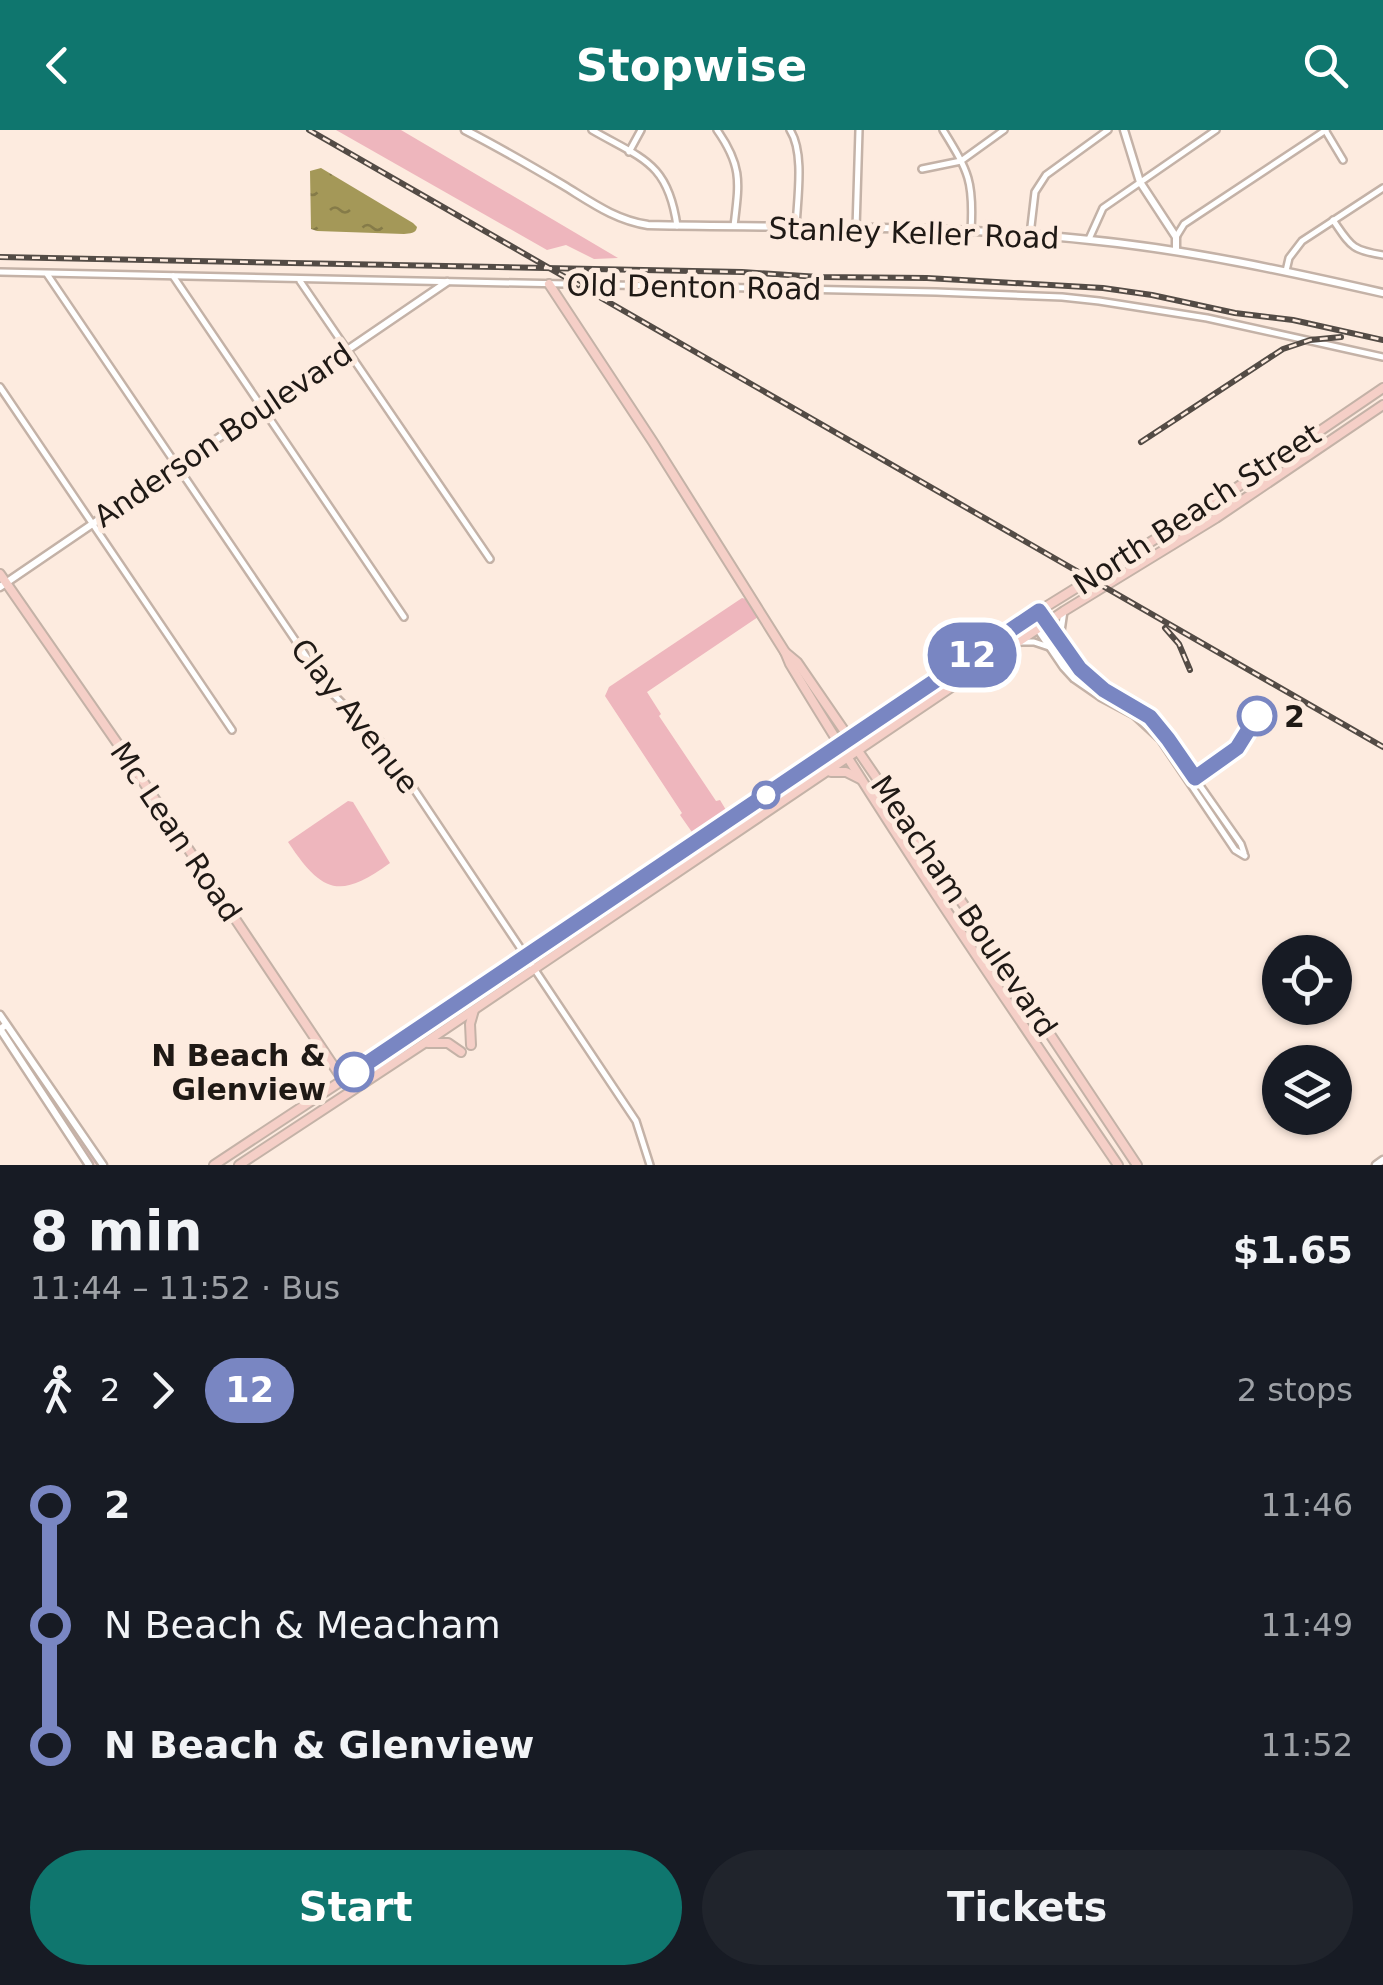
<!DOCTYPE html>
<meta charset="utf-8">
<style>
:root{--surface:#171b24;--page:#20242c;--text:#f1f3f6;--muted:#9ea1a6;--accent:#0f766e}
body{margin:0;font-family:"DejaVu Sans",sans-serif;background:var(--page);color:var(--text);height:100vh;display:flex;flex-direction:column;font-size:38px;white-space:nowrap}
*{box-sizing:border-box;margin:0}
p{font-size:32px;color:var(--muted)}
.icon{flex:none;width:55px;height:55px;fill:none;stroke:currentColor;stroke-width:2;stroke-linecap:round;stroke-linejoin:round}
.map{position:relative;height:1035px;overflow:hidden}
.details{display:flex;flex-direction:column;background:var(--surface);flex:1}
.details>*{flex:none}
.badge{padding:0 20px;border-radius:32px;font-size:35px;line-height:65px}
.fabs{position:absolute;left:1262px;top:805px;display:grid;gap:20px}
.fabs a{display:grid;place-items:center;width:90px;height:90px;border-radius:50%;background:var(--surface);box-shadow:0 2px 8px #0004;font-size:50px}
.map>.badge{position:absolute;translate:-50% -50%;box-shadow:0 0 0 5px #fff}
.legs{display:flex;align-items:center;gap:15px;height:110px;padding:0 30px;font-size:32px}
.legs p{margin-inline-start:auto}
.headline{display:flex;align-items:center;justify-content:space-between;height:170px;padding:0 30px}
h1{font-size:55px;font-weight:700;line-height:75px}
.action{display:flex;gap:20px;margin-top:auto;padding:20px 30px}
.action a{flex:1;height:115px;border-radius:60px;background:var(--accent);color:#fff;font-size:40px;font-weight:700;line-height:115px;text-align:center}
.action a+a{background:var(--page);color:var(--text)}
ul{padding:0 30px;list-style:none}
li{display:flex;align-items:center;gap:35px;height:120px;font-size:38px}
li i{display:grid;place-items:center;width:15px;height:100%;margin:0 12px;background:currentColor}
li i::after{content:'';width:25px;height:25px;margin:-12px;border:8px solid;border-radius:50%;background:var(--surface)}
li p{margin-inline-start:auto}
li:first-child i{background:linear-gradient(#0000 50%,currentColor 0)}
li:last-child i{background:linear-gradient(currentColor 50%,#0000 0)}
header{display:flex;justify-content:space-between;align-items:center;height:130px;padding:0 30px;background:var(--accent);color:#fff;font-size:45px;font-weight:700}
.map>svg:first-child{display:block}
.green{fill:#eeb6bd}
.water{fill:url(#water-ripples)}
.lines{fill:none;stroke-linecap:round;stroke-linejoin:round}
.minor-casing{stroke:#c4b2a7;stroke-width:10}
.tertiary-casing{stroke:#c4b2a7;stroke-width:11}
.secondary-casing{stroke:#c4b2a7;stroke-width:12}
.minor{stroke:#fff;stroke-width:5}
.tertiary{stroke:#fff;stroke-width:6}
.secondary{stroke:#f5cfc7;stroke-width:8}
.rail-casing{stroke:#534b45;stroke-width:6}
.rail{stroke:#fdebdf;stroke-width:2.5;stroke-dasharray:8;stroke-linecap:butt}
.line-1-casing{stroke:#fff;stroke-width:22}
.line-1{stroke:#7986c2;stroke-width:15}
.stop-1-dot{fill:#fff;stroke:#7986c2;stroke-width:5}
.labels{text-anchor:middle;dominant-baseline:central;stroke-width:10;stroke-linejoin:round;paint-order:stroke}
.street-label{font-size:30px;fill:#1f1915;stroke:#fdebdf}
.stop-label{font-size:30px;font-weight:bold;fill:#1f1915;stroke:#fdebdf;text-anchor:start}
</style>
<header><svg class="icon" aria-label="back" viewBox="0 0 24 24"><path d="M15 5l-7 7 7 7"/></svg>Stopwise<svg class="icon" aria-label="search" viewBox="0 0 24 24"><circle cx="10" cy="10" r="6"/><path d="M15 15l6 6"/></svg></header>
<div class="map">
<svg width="1383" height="1035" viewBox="0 0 1383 1035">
<defs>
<pattern id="water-ripples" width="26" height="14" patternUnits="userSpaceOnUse" patternTransform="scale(2.5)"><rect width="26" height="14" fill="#a49858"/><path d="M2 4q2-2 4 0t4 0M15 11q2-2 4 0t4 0" fill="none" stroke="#857b48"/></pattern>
</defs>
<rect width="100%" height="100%" fill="#fdebdf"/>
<!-- green -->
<g class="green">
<path d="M336 0H401L618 128 594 129 566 115 547 120Z"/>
<path d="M742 468 746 469 758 487 647 562 661 584 659 586 716 671 720 670 729 685 698 705H694L680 685 682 683 605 566 609 557Z"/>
<path d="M348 671 353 672 390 733C339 770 322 763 288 712Z"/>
<path d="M31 940 100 1035H96L79 1015Z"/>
</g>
<!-- water -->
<path class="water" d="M321 38 413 93 417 97C416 104 410 103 404 104L317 101 311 99 310 41Z"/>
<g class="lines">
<!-- minor casing -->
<g class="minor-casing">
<g id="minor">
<path d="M592 0C642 29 668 32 677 96"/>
<path d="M717 0C743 37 739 53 734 96"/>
<path d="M790 0C805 23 797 70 796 98"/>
<path d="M943 0C969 42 974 52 971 101"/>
<path d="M1325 0 1343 30"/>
<path d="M629 22 641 0"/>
<path d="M922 39 961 31 1004 0"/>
<path d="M1333 90C1351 116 1351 120 1383 125"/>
<path d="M856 99 859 0"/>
<path d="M1030 105 1035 62 1046 45 1108 0"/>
<path d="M1176 107 1184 94 1326 0"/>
<path d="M1089 109 1103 78 1216 0"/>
<path d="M1286 141 1289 128 1302 111 1383 58"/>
<path d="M0 142 936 162 1062 167 1099 171 1207 188 1383 227"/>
<path d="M47 144 329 560 380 611 412 656 636 991 650 1035"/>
<path d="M173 146 404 487"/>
<path d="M300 151 490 429"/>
<path d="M0 257 232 600"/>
<path d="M1039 481 1089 549 1150 587 1161 600 1241 714 1244 723"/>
<path d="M1029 487 1063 537 1074 549 1100 567 1134 585 1160 609 1235 720 1245 726"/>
<path d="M1060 508 1064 481"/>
<path d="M1021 512H1034L1049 517"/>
</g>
</g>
<!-- tertiary casing -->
<g class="tertiary-casing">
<g id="tertiary">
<path d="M465 0C498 17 531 36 563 55 591 72 615 90 648 95 795 98 944 94 1090 110 1190 120 1286 141 1383 163"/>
<path d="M1124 0 1140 52 1176 107V120"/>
<path d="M0 457 447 152"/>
<path d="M0 885 103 1035"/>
<path d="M6 895 0 899 89 1035"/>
<path d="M1376 1035 1383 1030"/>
</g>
</g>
<!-- secondary casing -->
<g class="secondary-casing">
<g id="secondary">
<path d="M549 154 653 312 785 522 790 534C893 705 1006 870 1118 1035"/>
<path d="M0 444 120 617 343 950"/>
<path d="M785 522 797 532 972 787 1137 1035"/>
<path d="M831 642H846L860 649"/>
<path d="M428 913H448L461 922"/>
<path d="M471 915 470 894 474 880"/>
<path d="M214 1035 440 886 1039 481 1220 369 1383 258"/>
<path d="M239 1035 423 914 1064 481 1216 388 1383 275"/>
</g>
</g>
<!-- minor -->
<use href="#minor" class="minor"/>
<!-- tertiary -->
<use href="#tertiary" class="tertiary"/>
<!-- secondary -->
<use href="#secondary" class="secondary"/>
<!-- rail casing -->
<g class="rail-casing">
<g id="rail">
<path d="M309 0 1383 617"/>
<path d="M0 127 742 142 819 147 927 148 1103 158 1152 165 1235 183 1293 190 1383 210"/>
<path d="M1141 312 1283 219 1310 210 1341 207"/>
<path d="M1165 498 1179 514 1190 540"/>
</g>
</g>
<!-- rail -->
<use href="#rail" class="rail"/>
</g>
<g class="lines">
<!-- line-1 casing -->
<g class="line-1-casing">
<path id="line-1" d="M354 942 1039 481 1080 539 1104 560 1150 587 1168 609 1195 648 1237 618 1257 586"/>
</g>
<!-- line-1 -->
<use href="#line-1" class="line-1"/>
</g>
<!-- markers -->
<g class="stop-1-dot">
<circle cx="1257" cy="586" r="18"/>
<circle cx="766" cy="665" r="12"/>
<circle cx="354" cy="942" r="18"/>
</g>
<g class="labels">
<!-- street labels -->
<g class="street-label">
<text transform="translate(914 103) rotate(2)">Stanley Keller Road</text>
<text transform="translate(694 157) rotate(1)">Old Denton Road</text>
<text transform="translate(223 305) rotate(-34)">Anderson Boulevard</text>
<text transform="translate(1197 379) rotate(-33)">North Beach Street</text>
<text transform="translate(355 586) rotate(52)">Clay Avenue</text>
<text transform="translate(176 702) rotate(56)">Mc Lean Road</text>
<text transform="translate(964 776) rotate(56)">Meacham Boulevard</text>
</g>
<!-- stop labels -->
<g class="stop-label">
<text x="1284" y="586">2</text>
<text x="326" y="925" text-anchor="end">N Beach &amp;<tspan x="326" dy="34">Glenview</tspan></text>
</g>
</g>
</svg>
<div class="fabs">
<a><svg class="icon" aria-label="locate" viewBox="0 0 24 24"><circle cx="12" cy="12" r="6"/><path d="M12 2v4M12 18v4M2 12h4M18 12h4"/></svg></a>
<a><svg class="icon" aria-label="layers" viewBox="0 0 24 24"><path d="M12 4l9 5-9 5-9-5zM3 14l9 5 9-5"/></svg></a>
</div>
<b class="badge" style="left:972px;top:525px;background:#7986c2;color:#fff">12</b>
</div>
<section class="details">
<div class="headline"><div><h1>8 min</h1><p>11:44 – 11:52 · Bus</p></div><b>$1.65</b></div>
<div class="legs"><svg class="icon" aria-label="walk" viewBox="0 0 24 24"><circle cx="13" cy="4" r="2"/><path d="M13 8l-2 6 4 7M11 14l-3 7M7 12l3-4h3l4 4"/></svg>2<svg class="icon" aria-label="forward" viewBox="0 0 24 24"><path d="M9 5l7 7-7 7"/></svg><b class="badge" style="background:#7986c2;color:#fff">12</b><p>2 stops</p></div>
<ul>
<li><i style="color:#7986c2"></i><b>2</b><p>11:46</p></li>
<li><i style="color:#7986c2"></i><span>N Beach &amp; Meacham</span><p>11:49</p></li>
<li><i style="color:#7986c2"></i><b>N Beach &amp; Glenview</b><p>11:52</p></li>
</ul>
<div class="action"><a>Start</a><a>Tickets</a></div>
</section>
